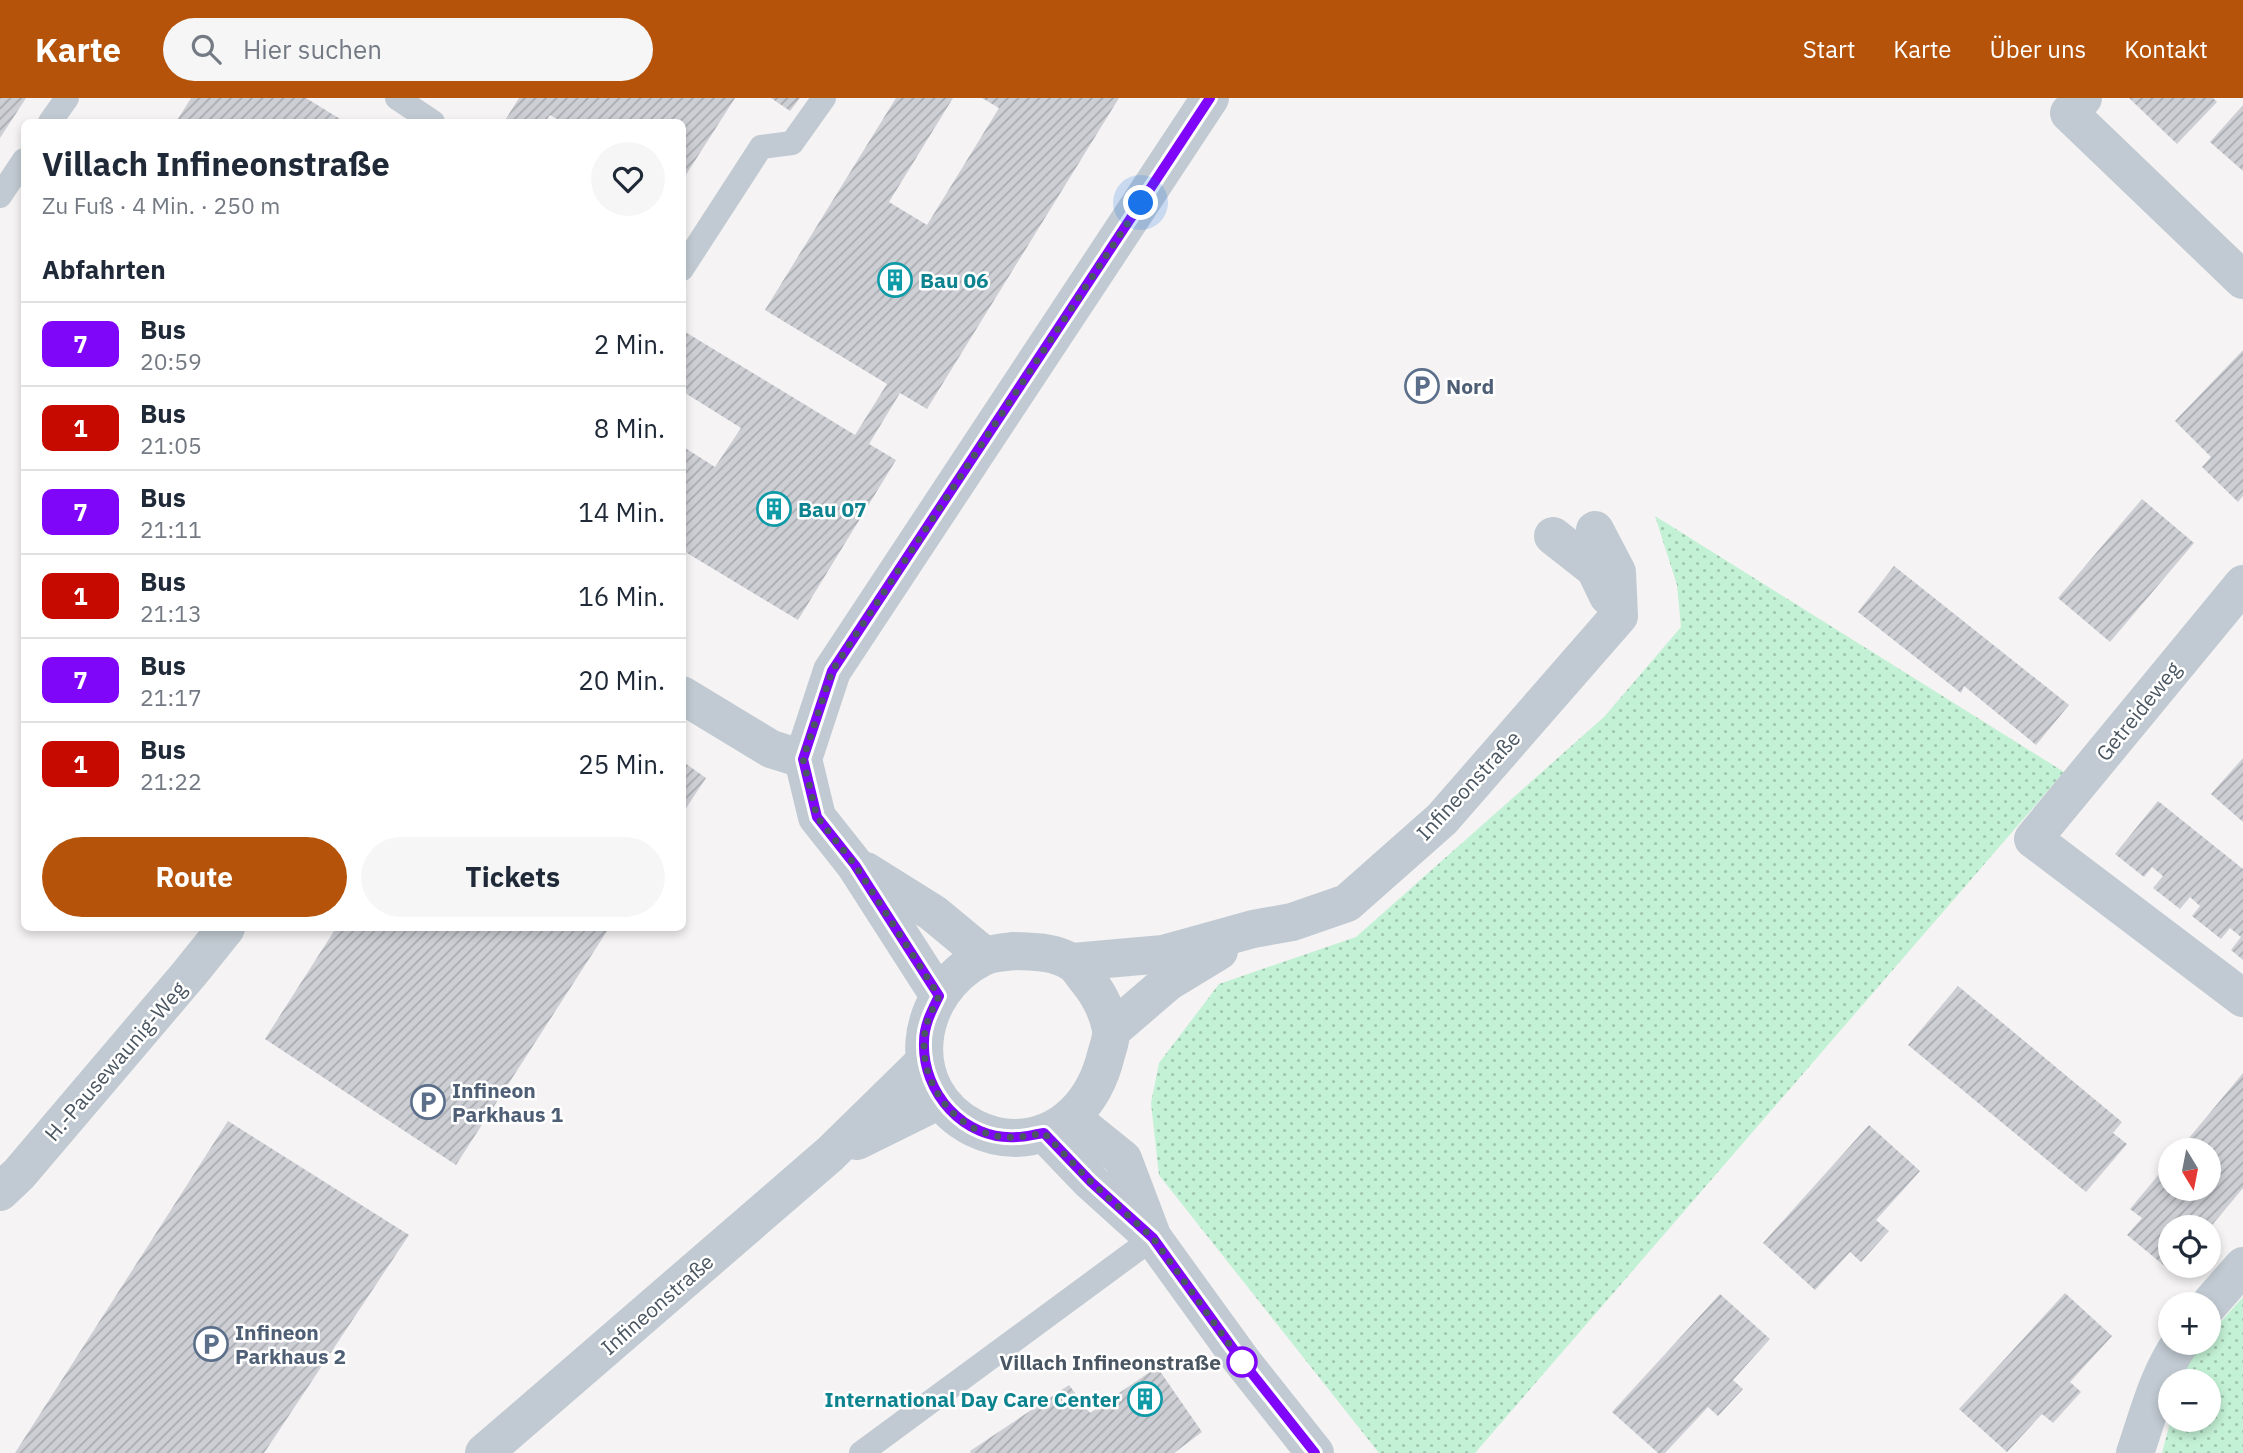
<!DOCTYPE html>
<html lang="de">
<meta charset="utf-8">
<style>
:root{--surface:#fff;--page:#f6f6f7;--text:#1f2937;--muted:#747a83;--line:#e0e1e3;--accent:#b45309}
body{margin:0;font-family:"IBM Plex Sans",sans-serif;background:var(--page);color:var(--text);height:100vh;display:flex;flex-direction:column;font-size:26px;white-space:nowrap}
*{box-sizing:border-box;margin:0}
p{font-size:23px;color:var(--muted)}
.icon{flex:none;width:38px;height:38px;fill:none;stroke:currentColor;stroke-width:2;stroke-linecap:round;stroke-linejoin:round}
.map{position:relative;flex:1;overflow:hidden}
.side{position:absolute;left:21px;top:21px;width:665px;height:812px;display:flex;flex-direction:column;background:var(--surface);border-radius:10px;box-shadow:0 4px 10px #0003}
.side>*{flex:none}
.badge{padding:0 14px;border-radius:10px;font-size:24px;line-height:46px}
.needle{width:46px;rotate:170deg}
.fabs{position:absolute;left:2158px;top:1040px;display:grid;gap:14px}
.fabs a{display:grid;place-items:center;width:63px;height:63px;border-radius:50%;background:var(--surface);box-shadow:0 4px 10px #0003;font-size:35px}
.you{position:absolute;width:35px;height:35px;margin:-18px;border:5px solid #fff;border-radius:50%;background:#1a73e8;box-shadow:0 0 0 10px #1a73e833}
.map>.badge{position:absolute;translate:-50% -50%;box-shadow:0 0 0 4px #fff}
h2{padding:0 21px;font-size:26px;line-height:63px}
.round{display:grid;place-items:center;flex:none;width:74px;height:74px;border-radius:37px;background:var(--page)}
.headline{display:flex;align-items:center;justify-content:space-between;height:119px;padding:0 21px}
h1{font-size:33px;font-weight:700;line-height:52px}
.cta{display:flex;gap:14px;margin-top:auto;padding:14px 21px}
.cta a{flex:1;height:80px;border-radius:42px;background:var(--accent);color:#fff;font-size:28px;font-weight:700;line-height:80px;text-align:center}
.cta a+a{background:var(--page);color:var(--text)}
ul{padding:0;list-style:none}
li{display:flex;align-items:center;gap:21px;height:84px;padding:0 21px;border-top:2px solid var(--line)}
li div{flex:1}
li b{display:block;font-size:26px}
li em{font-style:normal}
li .badge{min-width:77px;font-weight:700;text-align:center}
header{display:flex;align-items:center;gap:42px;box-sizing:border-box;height:98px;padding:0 35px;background:var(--accent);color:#fff}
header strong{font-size:33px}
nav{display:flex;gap:38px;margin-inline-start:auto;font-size:24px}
.search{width:490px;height:63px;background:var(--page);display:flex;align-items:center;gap:18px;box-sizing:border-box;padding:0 24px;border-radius:38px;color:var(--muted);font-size:26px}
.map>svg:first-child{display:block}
.grass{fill:url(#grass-dots)}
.building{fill:url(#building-hatch)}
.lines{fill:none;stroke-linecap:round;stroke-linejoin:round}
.service{stroke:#c1cad2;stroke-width:24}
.minor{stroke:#c1cad2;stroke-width:38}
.tertiary{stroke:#c1cad2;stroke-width:38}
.line-casing{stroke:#fff;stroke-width:16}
.line{stroke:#7f06f9;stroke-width:10}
.walk{stroke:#4a5661;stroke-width:7;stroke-dasharray:0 12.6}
.stop-dot{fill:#fff;stroke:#7f06f9;stroke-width:3.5}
.labels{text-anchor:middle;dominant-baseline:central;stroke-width:5;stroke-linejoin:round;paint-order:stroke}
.culture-label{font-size:21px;font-weight:bold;fill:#0d838f;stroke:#fff;text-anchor:start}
.service-label{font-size:21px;font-weight:bold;fill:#4e5e75;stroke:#fff;text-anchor:start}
.street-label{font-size:21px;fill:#4a5661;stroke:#fff}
.stop-label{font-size:21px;font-weight:bold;fill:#4a5661;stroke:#fff;text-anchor:end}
</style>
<header>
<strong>Karte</strong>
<div class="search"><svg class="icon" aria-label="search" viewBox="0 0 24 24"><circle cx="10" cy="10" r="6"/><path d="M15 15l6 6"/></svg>Hier suchen</div>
<nav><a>Start</a><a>Karte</a><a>Über uns</a><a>Kontakt</a></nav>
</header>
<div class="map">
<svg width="2243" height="1355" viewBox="0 0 2243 1355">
<defs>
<pattern id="grass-dots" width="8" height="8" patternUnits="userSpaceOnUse" patternTransform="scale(1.75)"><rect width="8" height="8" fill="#c3f1d5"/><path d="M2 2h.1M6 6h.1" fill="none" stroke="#a0c6b0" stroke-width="1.8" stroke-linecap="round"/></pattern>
<pattern id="building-hatch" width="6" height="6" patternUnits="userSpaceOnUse" patternTransform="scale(1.75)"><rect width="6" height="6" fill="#cdcfd5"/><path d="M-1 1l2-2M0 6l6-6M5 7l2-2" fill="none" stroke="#a8abb0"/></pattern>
</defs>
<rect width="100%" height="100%" fill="#f5f3f3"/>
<!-- grass -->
<g class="grass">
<path d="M1655 418 2064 674 1475 1355H1379L1159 1077 1151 1005 1159 965 1219 886 1356 839 1604 619 1681 529 1677 487Z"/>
<path d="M2243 1199V1355H2162L2171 1321H2208V1283H2181L2185 1264 2202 1244H2208L2209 1237Z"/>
</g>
<!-- building -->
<g class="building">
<path d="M0 0H26L0 40Z"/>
<path d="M191 0H306L345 24H176Z"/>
<path d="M519 0H735L682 83V24H562L550 17 545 24H504Z"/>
<path d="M771 0H800L790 13Z"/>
<path d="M896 0H953L889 104 927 127 999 10 982 0H1119L927 311 900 295 869 346 896 362 798 522 682 452V348L715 369 741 330 682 293V232L855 337 887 286 765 212Z"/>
<path d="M2129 0H2213L2217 4 2177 46Z"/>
<path d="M2243 7V73L2210 44Z"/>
<path d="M2243 252V398L2238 404 2202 369 2211 359 2175 323Z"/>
<path d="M2142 401 2194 445 2110 544 2058 500Z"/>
<path d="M1894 468 2069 607 2036 647 1964 588 1961 595 1858 514Z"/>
<path d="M2243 660V724L2211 696Z"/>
<path d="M682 663 706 680 682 716Z"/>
<path d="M2158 703 2243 771V862L2231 852 2241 839 2230 830 2221 841 2192 818 2200 808 2190 799 2180 811 2153 790 2163 778 2152 769 2144 779 2115 756Z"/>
<path d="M336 830H609L456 1067 265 941Z"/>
<path d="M1958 888 2122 1024 2113 1035 2127 1046 2086 1094 1908 947Z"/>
<path d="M2243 975V1090L2208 1132V1129H2170V1167H2179L2173 1175 2127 1137 2142 1120 2130 1111 2170 1063V1090H2208V1052H2179Z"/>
<path d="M228 1023 409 1137 264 1355H15Z"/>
<path d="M1869 1027 1920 1073 1876 1122 1889 1133 1861 1164 1850 1154 1815 1192 1763 1145Z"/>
<path d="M2065 1195 2112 1238 2070 1284 2081 1294 2053 1325 2042 1316 2007 1354 1959 1311Z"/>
<path d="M1720 1196 1770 1241 1733 1282 1743 1291 1718 1318 1708 1309 1665 1355H1658L1612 1314Z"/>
<path d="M1157 1269 1202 1334 1174 1355H971L970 1353 1069 1287 1090 1315Z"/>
</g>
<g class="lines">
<!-- service -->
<g class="service">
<path d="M397 0 433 24"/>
<path d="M50 24 67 0"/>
<path d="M0 98 24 62"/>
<path d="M682 171 761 49 792 45 824 0"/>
<path d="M861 1355 1153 1140"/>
</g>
<!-- minor -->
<g class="minor">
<path d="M2083 0 2069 15 2243 182"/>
<path d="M1553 438 1595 471 1608 498"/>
<path d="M2243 486 2033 741 2243 900"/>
<path d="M682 597 771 651 803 661"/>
<path d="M866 773 933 815 985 858"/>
<path d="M1073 864 1163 856 1253 831 1292 824 1347 805 1442 721 1619 518 1617 474 1595 432"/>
<path d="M939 898 855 767 817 719 803 661 832 573 1210 0"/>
<path d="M1111 933 1168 884 1219 853"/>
<path d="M2208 1208 2243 1168"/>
<path d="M2135 1355C2148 1318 2158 1276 2181 1244"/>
</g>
<!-- tertiary -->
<g class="tertiary">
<path d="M1014 853C1033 854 1053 853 1071 864 1078 868 1083 877 1088 883 1099 896 1108 915 1111 931 1112 939 1108 950 1106 957 1095 1002 1064 1039 1015 1040 1001 1040 986 1036 974 1030 900 992 913 894 983 859 991 855 1004 854 1014 853Z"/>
<path d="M1072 1020 1123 1061 1151 1135"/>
<path d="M1044 1035 1091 1084 1153 1140 1242 1263 1315 1355"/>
<path d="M857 1043 940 1002"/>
<path d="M0 1094 19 1076 189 876 226 830"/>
<path d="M484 1355 830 1056 924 964"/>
</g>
</g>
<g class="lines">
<!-- line casing -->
<g class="line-casing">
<path id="line" d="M1210 0 832 573 803 661 817 719 855 767 939 898C932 912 924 927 924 944 922 994 964 1043 1017 1039 1026 1039 1035 1036 1044 1035L1091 1084 1153 1140 1242 1263 1315 1355"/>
</g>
<!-- line -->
<use href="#line" class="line"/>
<!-- walk -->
<path class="walk" d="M1141 105 832 573 803 661 817 719 855 767 939 898C932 912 924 927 924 944 922 994 964 1043 1017 1039 1026 1039 1035 1036 1044 1035L1091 1084 1153 1140 1242 1264"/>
</g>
<!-- icons -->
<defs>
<g id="building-ring" transform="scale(1.75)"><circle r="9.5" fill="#fff" stroke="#0f9aa8" stroke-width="1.5"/><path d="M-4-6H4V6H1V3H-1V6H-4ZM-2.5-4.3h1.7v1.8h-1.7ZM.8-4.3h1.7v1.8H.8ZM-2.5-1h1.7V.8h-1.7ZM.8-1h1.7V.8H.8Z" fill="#0f9aa8"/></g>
<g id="parking-ring" transform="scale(1.75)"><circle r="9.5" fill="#fff" stroke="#5c6f8a" stroke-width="1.5"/><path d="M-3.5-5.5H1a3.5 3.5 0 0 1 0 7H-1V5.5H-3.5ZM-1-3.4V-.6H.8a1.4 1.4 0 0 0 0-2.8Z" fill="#5c6f8a"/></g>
</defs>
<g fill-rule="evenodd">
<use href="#building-ring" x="895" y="182"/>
<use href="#parking-ring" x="1422" y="288"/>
<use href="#building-ring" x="774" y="411"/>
<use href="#parking-ring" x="428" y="1004"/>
<use href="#parking-ring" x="211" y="1246"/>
<use href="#building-ring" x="1145" y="1301"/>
</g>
<!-- markers -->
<circle class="stop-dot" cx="1242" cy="1264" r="14"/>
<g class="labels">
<!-- culture labels -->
<g class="culture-label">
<text x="920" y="182">Bau 06</text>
<text x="798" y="411">Bau 07</text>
<text x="1120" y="1301" text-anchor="end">International Day Care Center</text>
</g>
<!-- service labels -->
<g class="service-label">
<text x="1446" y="288">Nord</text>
<text x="452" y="992">Infineon<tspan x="452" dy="24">Parkhaus 1</tspan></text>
<text x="235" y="1234">Infineon<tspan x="235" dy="24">Parkhaus 2</tspan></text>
</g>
<!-- street labels -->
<g class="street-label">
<text transform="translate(2138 613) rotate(-51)">Getreideweg</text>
<text transform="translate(1468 687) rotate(-47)">Infineonstraße</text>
<text transform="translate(115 963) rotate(-49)">H.-Pausewaunig-Weg</text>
<text transform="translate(657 1206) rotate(-41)">Infineonstraße</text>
</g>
<!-- stop labels -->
<g class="stop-label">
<text x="1221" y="1264">Villach Infineonstraße</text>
</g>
</g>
</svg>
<div class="fabs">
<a><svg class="needle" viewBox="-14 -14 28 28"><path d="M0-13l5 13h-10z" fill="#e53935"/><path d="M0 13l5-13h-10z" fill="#747a83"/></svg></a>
<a><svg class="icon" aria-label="locate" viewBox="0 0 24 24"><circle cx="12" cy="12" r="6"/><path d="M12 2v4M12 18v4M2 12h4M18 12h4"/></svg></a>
<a>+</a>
<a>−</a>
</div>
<div class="you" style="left:1141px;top:105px"></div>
<section class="side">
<div class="headline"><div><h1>Villach Infineonstraße</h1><p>Zu Fuß · 4 Min. · 250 m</p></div><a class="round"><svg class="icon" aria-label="heart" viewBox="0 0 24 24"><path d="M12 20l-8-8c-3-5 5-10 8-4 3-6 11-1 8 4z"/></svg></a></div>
<h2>Abfahrten</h2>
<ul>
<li><span class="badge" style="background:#7f06f9;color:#fff">7</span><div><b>Bus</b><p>20:59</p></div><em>2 Min.</em></li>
<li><span class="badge" style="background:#c70a00;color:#fff">1</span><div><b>Bus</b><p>21:05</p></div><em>8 Min.</em></li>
<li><span class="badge" style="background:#7f06f9;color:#fff">7</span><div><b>Bus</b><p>21:11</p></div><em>14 Min.</em></li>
<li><span class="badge" style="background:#c70a00;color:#fff">1</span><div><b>Bus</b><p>21:13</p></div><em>16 Min.</em></li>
<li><span class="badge" style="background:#7f06f9;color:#fff">7</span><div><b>Bus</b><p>21:17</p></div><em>20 Min.</em></li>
<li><span class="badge" style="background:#c70a00;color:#fff">1</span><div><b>Bus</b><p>21:22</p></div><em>25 Min.</em></li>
</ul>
<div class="cta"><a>Route</a><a>Tickets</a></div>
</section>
</div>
